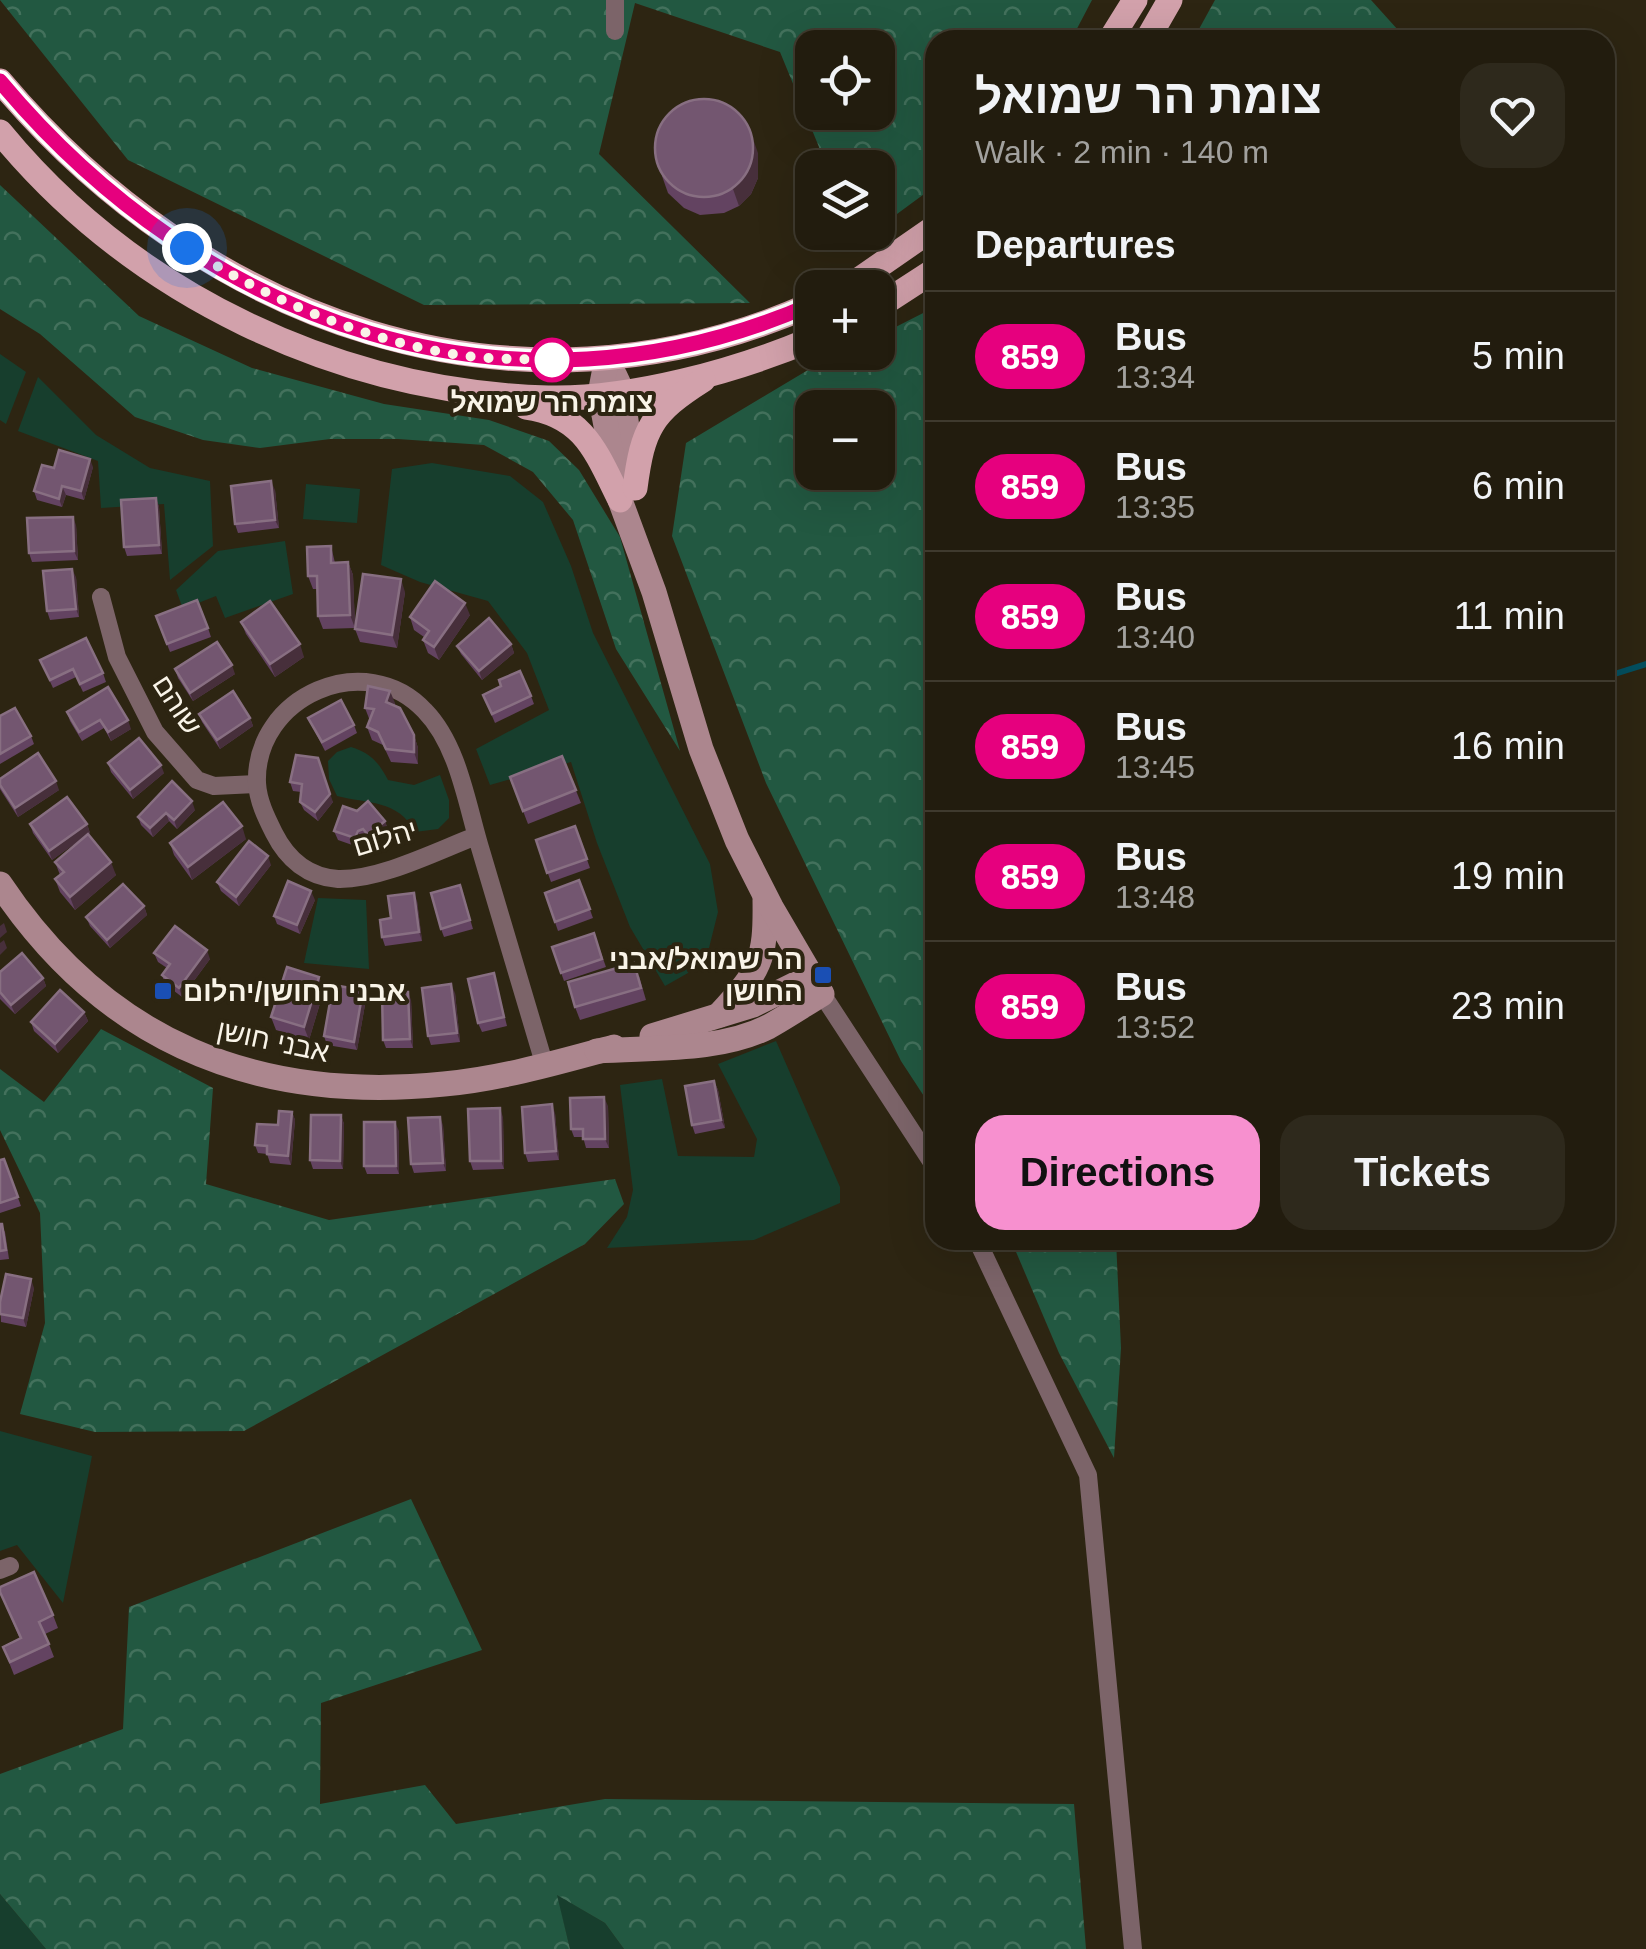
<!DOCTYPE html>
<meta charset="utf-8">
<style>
:root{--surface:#221c0e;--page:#2e291c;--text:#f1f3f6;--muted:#a2a19e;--line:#3f3a2e;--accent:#f790cf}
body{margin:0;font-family:Helvetica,Heebo,sans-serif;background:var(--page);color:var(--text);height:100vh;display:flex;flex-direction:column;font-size:38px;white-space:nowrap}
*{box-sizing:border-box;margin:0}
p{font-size:32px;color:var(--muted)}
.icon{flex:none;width:55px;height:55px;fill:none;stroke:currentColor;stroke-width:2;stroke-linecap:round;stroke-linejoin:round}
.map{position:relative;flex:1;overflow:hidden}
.panel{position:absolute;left:925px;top:30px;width:690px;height:1220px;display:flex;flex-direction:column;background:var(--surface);border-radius:30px;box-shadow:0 10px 40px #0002,0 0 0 2px var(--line)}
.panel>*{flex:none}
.badge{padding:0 20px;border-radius:32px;font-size:35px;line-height:65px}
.controls{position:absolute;left:795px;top:30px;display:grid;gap:20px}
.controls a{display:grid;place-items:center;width:100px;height:100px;border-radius:20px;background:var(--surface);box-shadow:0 10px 40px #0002,0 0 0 2px var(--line);font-size:50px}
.you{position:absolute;width:50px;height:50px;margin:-25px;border:8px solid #fff;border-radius:50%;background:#1a73e8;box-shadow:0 0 0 15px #1a73e833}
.map>.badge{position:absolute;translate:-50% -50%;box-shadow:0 0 0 5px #fff}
h2{padding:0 50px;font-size:38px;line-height:90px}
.round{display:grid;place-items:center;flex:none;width:105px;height:105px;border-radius:30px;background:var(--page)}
.head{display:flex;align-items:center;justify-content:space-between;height:170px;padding:0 50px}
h1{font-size:48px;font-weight:800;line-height:75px}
.primary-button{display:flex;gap:20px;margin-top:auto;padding:20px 50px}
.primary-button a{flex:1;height:115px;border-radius:30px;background:var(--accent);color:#111;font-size:40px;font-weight:800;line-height:115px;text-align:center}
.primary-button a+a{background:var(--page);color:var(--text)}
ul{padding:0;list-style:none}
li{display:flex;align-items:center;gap:30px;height:130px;padding:0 50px;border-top:2px solid var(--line)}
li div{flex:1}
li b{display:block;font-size:38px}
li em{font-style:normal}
li .badge{min-width:110px;font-weight:700;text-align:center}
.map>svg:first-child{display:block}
.green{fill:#173e2d}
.forest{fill:url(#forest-crowns);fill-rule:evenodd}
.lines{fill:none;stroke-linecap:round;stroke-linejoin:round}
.stream{stroke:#044f5f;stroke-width:6}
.street{stroke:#7c6469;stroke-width:18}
.secondary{stroke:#ac868e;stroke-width:25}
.primary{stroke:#d2a1ab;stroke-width:25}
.wall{fill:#634361}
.shaded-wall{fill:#472f3b}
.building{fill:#735670;stroke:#886f82;stroke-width:2.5}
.line-casing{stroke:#fff;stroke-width:22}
.line{stroke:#e6007e;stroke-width:15}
.walk{stroke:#f9f4e8;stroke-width:10;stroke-dasharray:0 18}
.stop-dot{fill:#fff;stroke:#e6007e;stroke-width:5}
.transit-dot{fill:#1a4fb4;stroke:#2d2512;stroke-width:4}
.labels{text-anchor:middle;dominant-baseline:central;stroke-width:8;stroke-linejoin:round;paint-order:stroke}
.stop-label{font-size:28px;font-weight:bold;fill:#f9f4e8;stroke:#2d2512}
.street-label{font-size:28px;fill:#f9f4e8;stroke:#2d2512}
.poi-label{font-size:28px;font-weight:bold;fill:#f9f4e8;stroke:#2d2512;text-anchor:end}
</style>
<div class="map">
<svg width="1646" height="1949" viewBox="0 0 1646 1949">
<defs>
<pattern id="forest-crowns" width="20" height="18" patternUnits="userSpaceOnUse" patternTransform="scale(2.5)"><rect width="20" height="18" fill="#225841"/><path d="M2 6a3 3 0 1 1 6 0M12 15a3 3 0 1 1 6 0" fill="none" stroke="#43715c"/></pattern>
</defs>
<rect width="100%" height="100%" fill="#2d2512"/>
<!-- green -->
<g class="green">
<path d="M0 354 26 372 6 424 0 420Z"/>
<path d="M38 377 96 435 150 468 210 481 213 546 170 580 164 504 101 508 98 461 18 431Z"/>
<path d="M432 463 510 476 543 502 571 566 593 633 710 864 718 912 709 948 688 973 665 986 630 927 597 843 571 762 490 785 476 749 549 710 527 653 488 601 420 582 381 565 392 469Z"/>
<path d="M306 484 360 489 357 523 303 519Z"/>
<path d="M285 541 293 594 225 618 216 596 183 609 176 590 218 551Z"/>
<path d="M351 747C371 753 379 763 388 780L414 785 440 775 449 800V818L438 829 415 832C398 799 367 804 337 796L329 779 328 761 337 752Z"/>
<path d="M318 898 366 900 369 969 304 963Z"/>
<path d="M776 1041 840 1187V1203L754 1240 607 1248 627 1217 633 1190 620 1085 662 1079 678 1156 754 1157 757 1139 718 1064Z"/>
<path d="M0 1431 92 1456 63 1603 17 1545 0 1551Z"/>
<path d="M0 1894 46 1949H0Z"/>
<path d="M556 1894 605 1923 624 1949H570Z"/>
</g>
<!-- forest -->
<g class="forest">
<path d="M0 0H1092L1071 40H935V186L878 228V168L823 167 819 147 780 52 635 3 599 154 750 303 424 305 128 160ZM812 48H878V112H812Z"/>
<path d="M1215 0H1371L1407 40H1193Z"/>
<path d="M0 185 139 316 252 368 384 404 489 420 549 441 579 470 620 537 680 751 616 649 573 520 533 472 484 445 398 439H330L260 448 203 440 135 417 40 334 0 309Z"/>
<path d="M935 307V1113L901 1061 766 783 672 536 686 443 808 370 844 353 878 352V336ZM812 408H878V472H812Z"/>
<path d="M101 1029 213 1088 206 1184 329 1220 615 1179 624 1204 585 1244 244 1431 95 1432 20 1414 45 1323 40 1213 0 1130V1069L44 1102Z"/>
<path d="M1011 1240H1116L1121 1348 1114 1458 1059 1353Z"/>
<path d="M411 1499 482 1650 321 1703 320 1804 425 1785 456 1824 605 1799 1074 1804 1086 1949H624L605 1923 557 1895 570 1949H46L0 1894V1774L123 1729 129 1607Z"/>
</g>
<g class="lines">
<!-- stream -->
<path class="stream" d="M1605 677 1646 664"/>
<!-- street -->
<g class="street">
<path d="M615 0V31"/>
<path d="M101 597 117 657 155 732 197 780 214 786 257 784"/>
<path d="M476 836C437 851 380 880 338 879 308 877 287 859 274 833 266 817 258 801 257 783 254 696 366 647 425 711 459 746 467 806 481 851 502 922 523 993 544 1063"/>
<path d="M822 994 935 1167"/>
<path d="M977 1240 1088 1475 1133 1949"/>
<path d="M0 1570 10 1566"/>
</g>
<!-- secondary -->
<g class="secondary">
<path d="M615 376 622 391 634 479"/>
<path d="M0 884C106 1043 257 1103 444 1084 500 1079 559 1062 614 1047"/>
<path d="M719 1015C760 970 766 961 765 900"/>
<path d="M652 1036 753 1005 812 976"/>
<path d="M597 1051C652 1047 718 1052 768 1027 786 1017 804 1005 822 994L771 907 737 840 701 749 654 592 620 500 600 394 607 358"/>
</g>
<!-- primary -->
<g class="primary">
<path d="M1110 40 1135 0"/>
<path d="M1147 40 1170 0"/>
<path d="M0 81C202 321 514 437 812 304"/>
<path d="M0 132C134 295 338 392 548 398 631 400 736 371 812 339"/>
<path d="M847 288 935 227"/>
<path d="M878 307 935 270"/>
<path d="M526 407C584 415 596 452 620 500"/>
<path d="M635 488C643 428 651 413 703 380"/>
</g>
</g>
<!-- wall -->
<g class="wall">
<path d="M758 153V178L751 194 739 206 724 213 700 215 684 208 668 193 662 176Z"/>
<path d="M93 467 84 500 66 495 62 507 37 500 34 491 54 468Z"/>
<path d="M275 490 279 528 238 533 235 524Z"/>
<path d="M156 498 159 507 162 554 127 556 124 547Z"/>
<path d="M76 525 78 560 32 562 29 553Z"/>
<path d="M331 546 335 563 348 562 353 575 355 628 323 629 318 616 317 589H313L308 576Z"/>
<path d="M76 577 79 617 50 620 47 611Z"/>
<path d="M405 592 397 648 360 642 355 629Z"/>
<path d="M470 615 439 660 428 653 423 640 424 637 414 630 410 617Z"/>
<path d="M156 616 208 628 211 637 170 652Z"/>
<path d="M241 622 304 657 275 677 246 634Z"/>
<path d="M511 644 514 653 482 680 461 654 457 646Z"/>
<path d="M40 660 103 673 106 682 83 692 76 677 53 688Z"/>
<path d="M175 669 235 674 193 701 178 678Z"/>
<path d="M501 686 531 696 534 704 495 723 483 695Z"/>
<path d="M395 703V706L414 735 418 748V764L391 762 383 745 372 740 367 727 370 721 365 708Z"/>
<path d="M67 712 131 729 111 741 104 728 82 741 70 721Z"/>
<path d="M199 714 250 718 253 726 220 749 202 722Z"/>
<path d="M0 716 31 736 34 744 0 764Z"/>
<path d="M308 718 354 725 357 733 325 751Z"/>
<path d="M296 755 333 802 318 821 304 810 300 802 301 792 293 791 290 782Z"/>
<path d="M562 756 581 803 528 824 510 777Z"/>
<path d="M108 763 164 773 133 799 111 772Z"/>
<path d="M0 779 59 790 18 817 0 789Z"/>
<path d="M195 810 177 829 169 821 153 837 141 825 138 817Z"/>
<path d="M385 821 388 830 371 844 366 838 361 840 358 847 338 840 334 831Z"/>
<path d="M30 824H87L90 833 88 834 116 875 75 910 60 892 55 879 60 875 55 862 85 836 52 860 33 833Z"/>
<path d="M575 826 590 868 551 882 536 840Z"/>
<path d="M246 839 192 880 174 855 170 843Z"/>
<path d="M271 865 239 906 221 891 217 882Z"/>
<path d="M579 880 593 918 558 931 545 893Z"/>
<path d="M460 885 473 929 444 937 441 929Z"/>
<path d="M315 900 300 934 277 924 274 916Z"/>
<path d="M417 901 422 941 385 946 382 937 391 918Z"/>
<path d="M144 906 147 915 110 948 90 926 86 917Z"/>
<path d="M594 933 606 967 564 981 552 947Z"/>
<path d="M154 953 210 959 182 997 165 984 162 975 167 968 158 962Z"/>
<path d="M0 972 43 978 46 986 15 1014 0 999Z"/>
<path d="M494 973 507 1026 482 1032 478 1023Z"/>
<path d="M639 976 646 1000 580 1020 575 1007Z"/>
<path d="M324 990 309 1040 276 1030 271 1017Z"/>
<path d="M455 993 460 1042 431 1045 428 1036Z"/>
<path d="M366 999 357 1050 327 1045 324 1036Z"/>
<path d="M411 1000 413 1048H386L383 1040Z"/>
<path d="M84 1012 88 1021 58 1053 34 1031 31 1022Z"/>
<path d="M714 1081 718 1090 725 1128 695 1134 692 1125Z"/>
<path d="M608 1106 609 1148H586L583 1137H574L571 1129Z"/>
<path d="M292 1112 295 1120 291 1165 270 1163 267 1154 258 1153 255 1145Z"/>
<path d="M555 1113 559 1160 528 1162 525 1153Z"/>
<path d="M341 1115 344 1124 343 1169H313L310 1160Z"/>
<path d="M503 1117 504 1169 473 1170 470 1161Z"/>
<path d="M443 1125 446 1171 414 1173 411 1164Z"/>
<path d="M399 1131V1174H367L364 1166Z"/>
<path d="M4 1159 21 1206 0 1213V1160Z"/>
<path d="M0 1224 5 1232 9 1259 0 1260Z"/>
<path d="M34 1288 26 1327 1 1322 0 1302Z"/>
<path d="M0 1592 53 1615 58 1628 45 1634 54 1657 14 1675 3 1647 20 1639Z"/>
</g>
<!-- shaded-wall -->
<g class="shaded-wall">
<path d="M752 136 758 153V178L751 194 739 206 733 189Z"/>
<path d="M90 459 93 467 84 500 81 491Z"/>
<path d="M271 481 275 490 279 528 275 520Z"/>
<path d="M62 486 66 495 62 507 59 499Z"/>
<path d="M156 498 159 507 162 554 159 545Z"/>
<path d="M73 517 76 525 78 560 74 551Z"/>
<path d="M348 562 353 575 355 628 350 615Z"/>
<path d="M72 569 76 577 79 617 76 609Z"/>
<path d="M401 579 405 592 397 648 392 635Z"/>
<path d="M465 603 470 615 439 660 434 647Z"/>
<path d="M300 644 304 657 275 677 270 664Z"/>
<path d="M511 644 514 653 482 680 479 671Z"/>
<path d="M232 665 235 674 193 701 190 693Z"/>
<path d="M390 691 395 703 391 715 386 702Z"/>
<path d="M250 718 253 726 220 749 217 740Z"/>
<path d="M128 720 131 729 111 741 108 732Z"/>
<path d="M414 735 418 748V764L414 752Z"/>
<path d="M318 758 333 802 318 821 315 812Z"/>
<path d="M161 765 164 773 133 799 130 790Z"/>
<path d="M56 781 59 790 18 817 15 808Z"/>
<path d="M192 801 195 810 177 829 174 820Z"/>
<path d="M166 813 169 821 153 837 150 828Z"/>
<path d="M385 821 388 830 371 844 368 835Z"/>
<path d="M87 824 90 833 52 860 49 851Z"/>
<path d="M242 826 246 839 192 880 188 867Z"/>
<path d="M358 831 361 840 358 847 355 838Z"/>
<path d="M268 856 271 865 239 906 236 897Z"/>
<path d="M111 862 116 875 75 910 70 897Z"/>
<path d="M311 891 315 900 300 934 297 925Z"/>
<path d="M414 893 417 901 422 941 419 932Z"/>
<path d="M144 906 147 915 110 948 107 940Z"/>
<path d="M4 923 7 932 0 938V926Z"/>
<path d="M4 940 7 948 0 955V943Z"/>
<path d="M207 950 210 959 182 997 179 988Z"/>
<path d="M319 977 324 990 309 1040 304 1027Z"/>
<path d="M43 978 46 986 15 1014 11 1005Z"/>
<path d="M451 984 455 993 460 1042 457 1033Z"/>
<path d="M363 990 366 999 357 1050 354 1042Z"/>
<path d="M408 992 411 1000 413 1048 410 1039Z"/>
<path d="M84 1012 88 1021 58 1053 55 1044Z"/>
<path d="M714 1081 718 1090 725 1128 721 1120Z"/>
<path d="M604 1097 608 1106 609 1148 605 1139Z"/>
<path d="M552 1104 555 1113 559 1160 556 1151Z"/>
<path d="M500 1108 503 1117 504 1169 501 1161Z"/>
<path d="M292 1112 295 1120 291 1165 288 1156Z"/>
<path d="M341 1115 344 1124 343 1169 340 1161Z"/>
<path d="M440 1117 443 1125 446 1171 443 1163Z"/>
<path d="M395 1122 399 1131V1174L396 1166Z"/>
<path d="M31 1279 34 1288 26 1327 23 1318Z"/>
</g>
<!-- building -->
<g class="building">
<circle cx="704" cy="148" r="49"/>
<path d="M59 450 90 459 81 491 62 486 59 499 34 491 42 465 54 468Z"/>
<path d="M271 481 275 520 235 524 231 486Z"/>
<path d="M156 498 159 545 124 547 121 500Z"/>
<path d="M73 517 74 551 29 553 27 518Z"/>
<path d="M331 546V563L348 562 350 615 318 616 317 576H308L307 547Z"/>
<path d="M72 569 76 609 47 611 43 571Z"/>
<path d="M363 574 401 579 392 635 355 629Z"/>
<path d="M435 581 465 603 434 647 423 640 429 631 410 617Z"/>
<path d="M197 600 208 628 167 644 156 616Z"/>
<path d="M270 601 300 644 270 664 241 622Z"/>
<path d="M489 618 511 644 479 671 457 646Z"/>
<path d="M86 638 103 673 80 684 73 669 50 680 40 660Z"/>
<path d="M217 642 232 665 190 693 175 669Z"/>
<path d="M520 671 531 696 492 714 483 695 501 686 499 680Z"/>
<path d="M368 686 390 691 386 702 400 708 414 735V752L386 749 378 732 367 727 374 709 365 708Z"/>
<path d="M108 687 128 720 108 732 100 720 79 732 67 712Z"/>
<path d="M233 691 250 718 217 740 199 714Z"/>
<path d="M341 700 354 725 322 742 308 718Z"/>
<path d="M15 708 31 736 0 754V716Z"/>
<path d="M139 738 161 765 130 790 108 763Z"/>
<path d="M38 753 56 781 15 808 0 785V779Z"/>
<path d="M296 755 318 758 330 794 315 812 300 802 302 784 290 782Z"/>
<path d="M562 756 576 790 523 811 510 777Z"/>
<path d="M172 781 192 801 174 820 166 813 150 828 138 817Z"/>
<path d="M67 797 87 824 49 851 30 824Z"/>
<path d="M368 801 385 821 368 835 363 829 358 831 355 838 334 831 343 806 357 811Z"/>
<path d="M223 802 242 826 188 867 170 843Z"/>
<path d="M575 826 587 859 547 873 536 840Z"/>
<path d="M88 834 111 862 70 897 55 879 64 872 55 862Z"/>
<path d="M249 841 268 856 236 897 217 882Z"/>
<path d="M579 880 590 909 555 922 545 893Z"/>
<path d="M288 881 311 891 297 925 274 916Z"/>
<path d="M123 884 144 906 107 940 86 917Z"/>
<path d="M460 885 470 920 441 929 431 893Z"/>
<path d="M414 893 419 932 382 937 380 920 391 918 388 896Z"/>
<path d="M175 926 207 950 179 988 162 975 170 964 154 953Z"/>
<path d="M594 933 602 959 561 973 552 947Z"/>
<path d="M22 953 43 978 11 1005 0 992V972Z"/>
<path d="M634 963 641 988 575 1007 568 982Z"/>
<path d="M287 967 319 977 304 1027 271 1017Z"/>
<path d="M494 973 504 1017 478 1023 468 979Z"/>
<path d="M451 984 457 1033 428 1036 422 988Z"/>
<path d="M333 985 363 990 354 1042 324 1036Z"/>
<path d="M60 990 84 1012 55 1044 31 1022Z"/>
<path d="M382 992H408L410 1039 383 1040Z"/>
<path d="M714 1081 721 1120 692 1125 685 1086Z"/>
<path d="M604 1097 605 1139H583V1129H571L570 1098Z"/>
<path d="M552 1104 556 1151 525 1153 522 1107Z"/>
<path d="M500 1108 501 1161H470L468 1109Z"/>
<path d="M279 1111 292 1112 288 1156 267 1154V1146L255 1145 257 1124 278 1125Z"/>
<path d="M311 1115H341L340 1161 310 1160Z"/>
<path d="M440 1117 443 1163 411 1164 408 1118Z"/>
<path d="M364 1122H395L396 1166H364Z"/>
<path d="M4 1159 18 1197 0 1203V1160Z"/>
<path d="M0 1224H2L6 1250 0 1251Z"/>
<path d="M6 1274 31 1279 23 1318 0 1314V1302Z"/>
<path d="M34 1572 53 1615 39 1622 49 1644 10 1662 3 1647 21 1638 0 1592V1587Z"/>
</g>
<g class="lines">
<!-- line casing -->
<g class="line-casing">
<path id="line" d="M0 81C203 324 512 436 812 304"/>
</g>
<!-- line -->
<use href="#line" class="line"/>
<!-- walk -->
<path class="walk" d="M187 248C268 299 358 338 453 354 488 360 525 359 562 360H552"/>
</g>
<!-- markers -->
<circle class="stop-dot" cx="552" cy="360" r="20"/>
<g class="transit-dot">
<rect x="813" y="965" width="20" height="20" rx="5"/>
<rect x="153" y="981" width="20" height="20" rx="5"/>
</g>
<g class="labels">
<!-- stop labels -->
<g class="stop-label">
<text x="552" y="402">צומת הר שמואל</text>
</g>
<!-- street labels -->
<g class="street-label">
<text transform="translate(177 705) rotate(57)">שוהם</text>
<text transform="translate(385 838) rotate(-17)">יהלום</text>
<text transform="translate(273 1041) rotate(12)">אבני חושן</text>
</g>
<!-- poi labels -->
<g class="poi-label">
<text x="803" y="959">הר שמואל/אבני<tspan x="803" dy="32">החושן</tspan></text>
<text x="183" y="991" text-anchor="start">אבני החושן/יהלום</text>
</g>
</g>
</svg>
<div class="controls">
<a><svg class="icon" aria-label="locate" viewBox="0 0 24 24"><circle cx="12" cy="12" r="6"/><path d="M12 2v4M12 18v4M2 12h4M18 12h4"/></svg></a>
<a><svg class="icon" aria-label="layers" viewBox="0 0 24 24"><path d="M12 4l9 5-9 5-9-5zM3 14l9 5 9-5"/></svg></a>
<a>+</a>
<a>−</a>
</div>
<div class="you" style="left:187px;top:248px"></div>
<section class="panel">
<div class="head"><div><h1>צומת הר שמואל</h1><p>Walk · 2 min · 140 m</p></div><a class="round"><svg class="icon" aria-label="heart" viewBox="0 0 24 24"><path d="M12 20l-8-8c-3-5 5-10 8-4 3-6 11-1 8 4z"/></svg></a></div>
<h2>Departures</h2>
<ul>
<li><span class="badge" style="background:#e6007e;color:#fff">859</span><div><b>Bus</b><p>13:34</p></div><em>5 min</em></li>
<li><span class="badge" style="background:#e6007e;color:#fff">859</span><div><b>Bus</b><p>13:35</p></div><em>6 min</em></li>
<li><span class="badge" style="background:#e6007e;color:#fff">859</span><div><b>Bus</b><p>13:40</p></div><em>11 min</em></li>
<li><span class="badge" style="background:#e6007e;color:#fff">859</span><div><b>Bus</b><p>13:45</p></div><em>16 min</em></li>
<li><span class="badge" style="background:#e6007e;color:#fff">859</span><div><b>Bus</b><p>13:48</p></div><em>19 min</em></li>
<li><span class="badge" style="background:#e6007e;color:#fff">859</span><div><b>Bus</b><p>13:52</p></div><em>23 min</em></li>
</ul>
<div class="primary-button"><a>Directions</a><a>Tickets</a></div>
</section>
</div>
